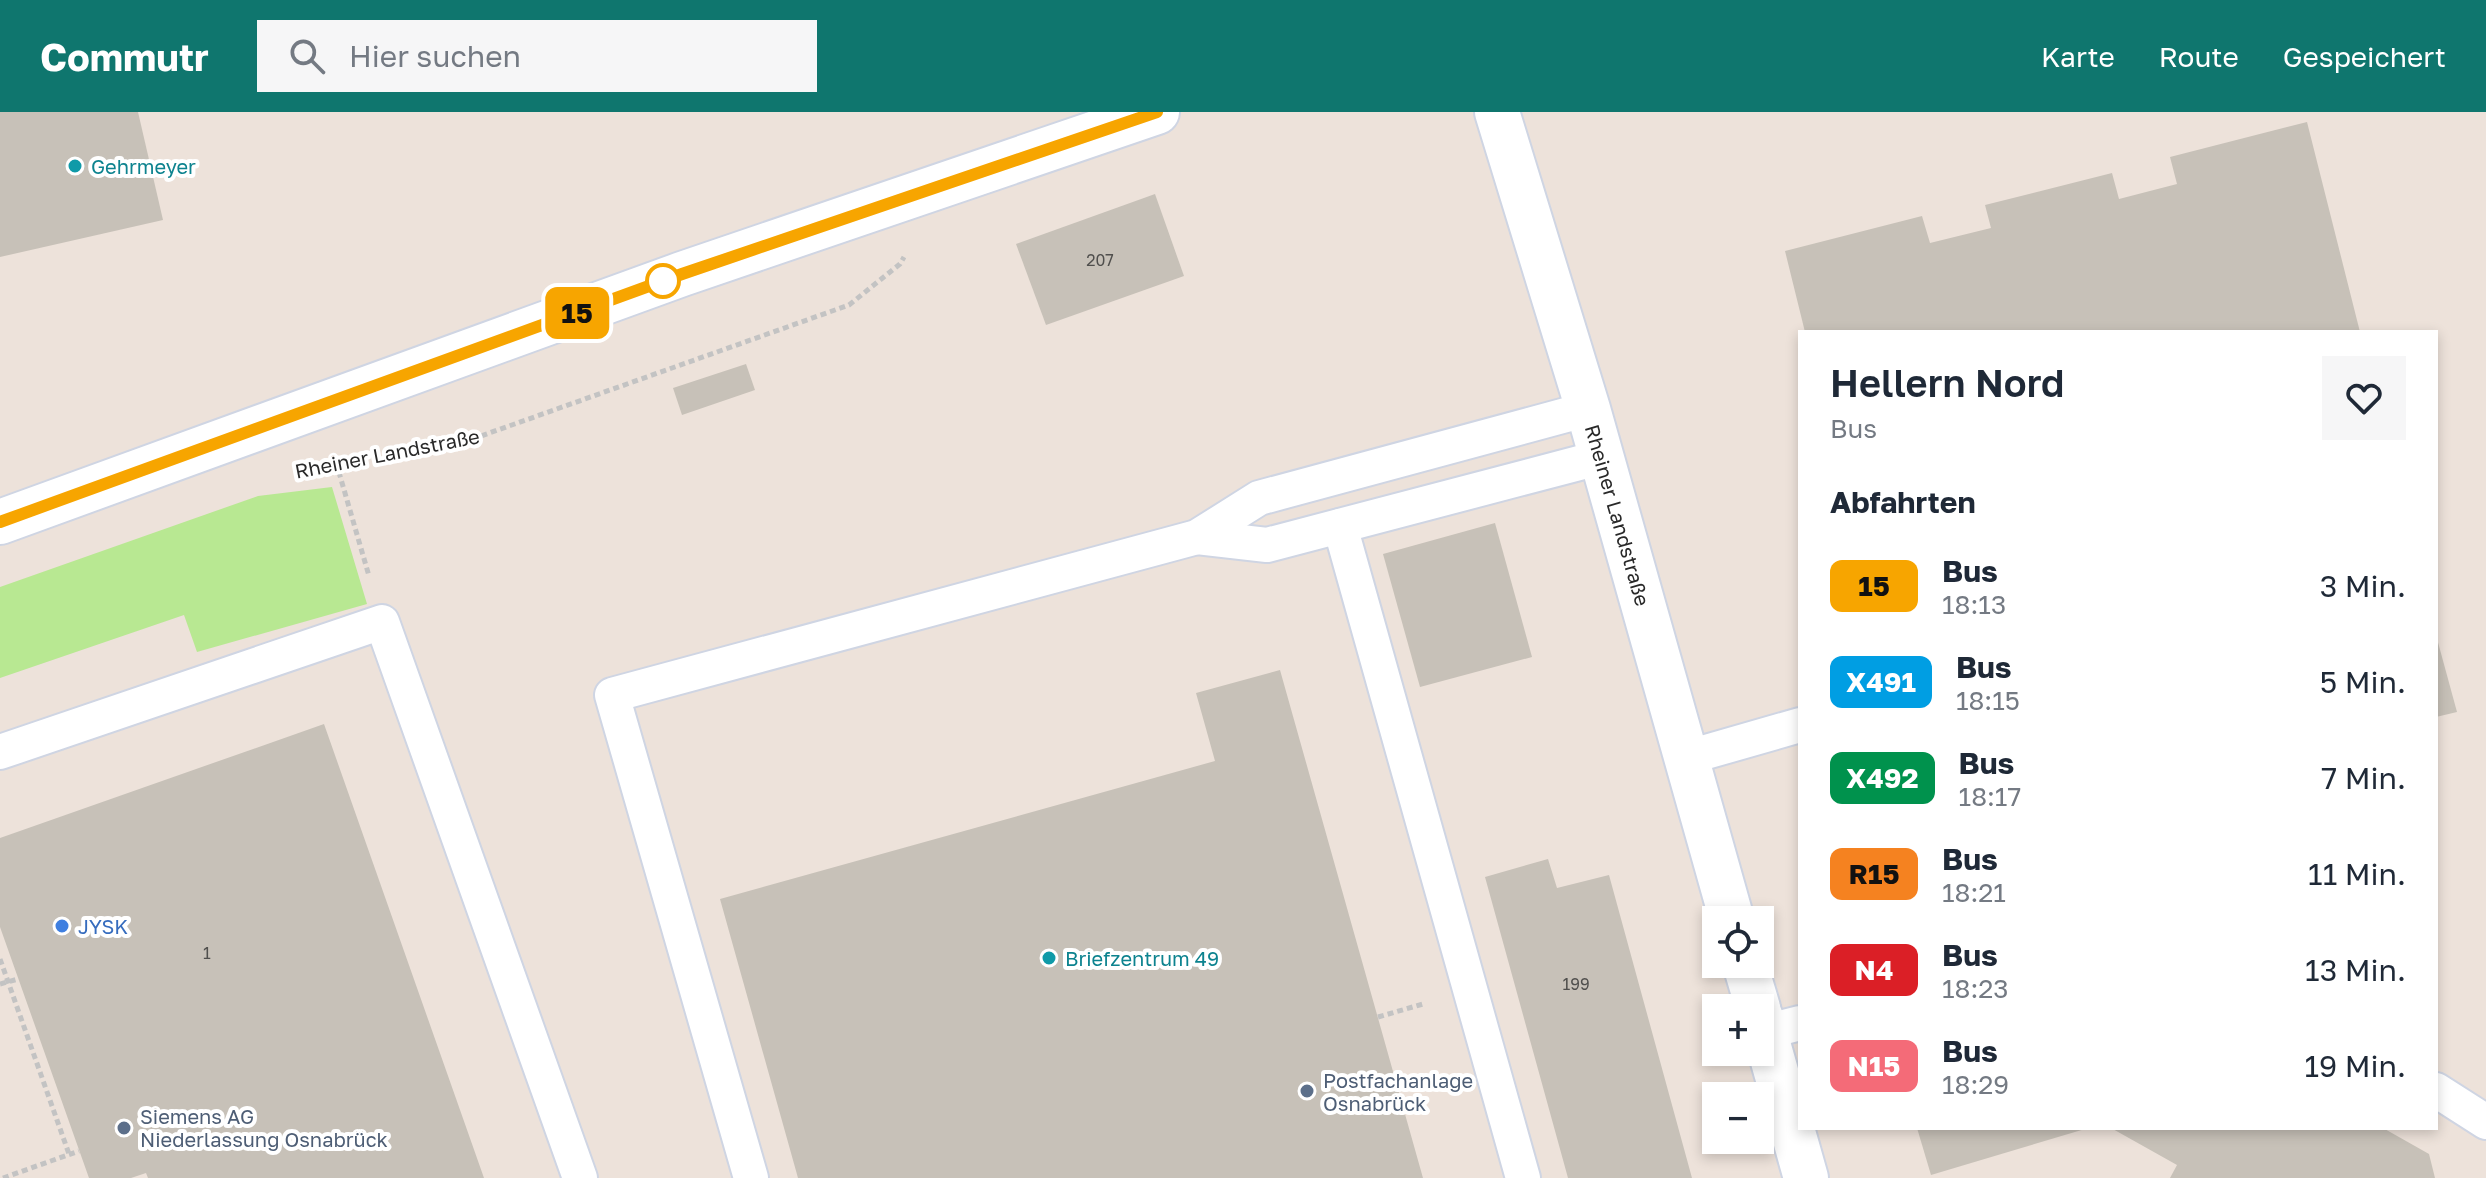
<!DOCTYPE html>
<html lang="de">
<meta charset="utf-8">
<style>
:root{--surface:#fff;--page:#f6f6f7;--text:#1f2937;--muted:#747a83;--accent:#0f766e}
body{margin:0;font-family:"Golos Text",sans-serif;background:var(--page);color:var(--text);height:100vh;display:flex;flex-direction:column;font-size:30px;white-space:nowrap}
*{box-sizing:border-box;margin:0}
p{font-size:26px;color:var(--muted)}
.icon{flex:none;width:44px;height:44px;fill:none;stroke:currentColor;stroke-width:2;stroke-linecap:round;stroke-linejoin:round}
.map{position:relative;flex:1;overflow:hidden}
.sheet{position:absolute;left:1798px;top:218px;width:640px;height:800px;display:flex;flex-direction:column;background:var(--surface);border-radius:0px;box-shadow:0 4px 12px #0003}
.sheet>*{flex:none}
.badge{padding:0 16px;border-radius:12px;font-size:28px;line-height:52px}
.buttons{position:absolute;left:1702px;top:794px;display:grid;gap:16px}
.buttons a{display:grid;place-items:center;width:72px;height:72px;border-radius:0px;background:var(--surface);box-shadow:0 4px 12px #0003;font-size:40px}
.map>.badge{position:absolute;translate:-50% -50%;box-shadow:0 0 0 4px #fff}
h2{padding:0 32px;font-size:30px;line-height:72px}
.round{display:grid;place-items:center;flex:none;width:84px;height:84px;border-radius:0px;background:var(--page)}
.head{display:flex;align-items:center;justify-content:space-between;height:136px;padding:0 32px}
h1{font-size:38px;font-weight:600;line-height:60px}
ul{padding:0;list-style:none}
li{display:flex;align-items:center;gap:24px;height:96px;padding:0 32px}
li div{flex:1}
li b{display:block;font-size:30px}
li em{font-style:normal}
li .badge{min-width:88px;font-weight:700;text-align:center}
header{display:flex;align-items:center;gap:48px;box-sizing:border-box;height:112px;padding:0 40px;background:var(--accent);color:#fff}
header strong{font-size:38px}
nav{display:flex;gap:44px;margin-inline-start:auto;font-size:28px}
.search{width:560px;height:72px;background:var(--page);display:flex;align-items:center;gap:20px;box-sizing:border-box;padding:0 28px;border-radius:0px;color:var(--muted);font-size:30px}
.map>svg:first-child{display:block}
.green{fill:#b8e892}
.building{fill:#c7c1b8}
.lines{fill:none;stroke-linecap:round;stroke-linejoin:round}
.service-casing{stroke:#cfd5e3;stroke-width:38}
.minor-casing{stroke:#cfd5e3;stroke-width:48}
.tertiary-casing{stroke:#cfd5e3;stroke-width:48}
.path{stroke:#c3c3c3;stroke-width:5;stroke-dasharray:6 4;stroke-linecap:butt}
.service{stroke:#fff;stroke-width:34}
.minor{stroke:#fff;stroke-width:44}
.tertiary{stroke:#fff;stroke-width:44}
.line-casing{stroke:#fff;stroke-width:18}
.line{stroke:#f7a500;stroke-width:12}
.culture-dot{fill:#0f9aa8;stroke:#fff;stroke-width:3}
.stop-dot{fill:#fff;stroke:#f7a500;stroke-width:4}
.shop-dot{fill:#3f7fe0;stroke:#fff;stroke-width:3}
.service-dot{fill:#5c6f8a;stroke:#fff;stroke-width:3}
.labels{text-anchor:middle;dominant-baseline:central;stroke-width:8;stroke-linejoin:round;paint-order:stroke}
.number-label{font-size:16px;fill:#504f4d}
.culture-label{font-size:20px;fill:#0d838f;stroke:#fff;text-anchor:start}
.street-label{font-size:20px;fill:#292929;stroke:#fff}
.shop-label{font-size:20px;fill:#366cbe;stroke:#fff;text-anchor:start}
.service-label{font-size:20px;fill:#4e5e75;stroke:#fff;text-anchor:start}
</style>
<header>
<strong>Commutr</strong>
<div class="search"><svg class="icon" aria-label="search" viewBox="0 0 24 24"><circle cx="10" cy="10" r="6"/><path d="M15 15l6 6"/></svg>Hier suchen</div>
<nav><a>Karte</a><a>Route</a><a>Gespeichert</a></nav>
</header>
<div class="map">
<svg width="2486" height="1066" viewBox="0 0 2486 1066">
<rect width="100%" height="100%" fill="#ede2da"/>
<!-- green -->
<path class="green" d="M332 375 367 492 197 540 184 503 0 566V475L258 384Z"/>
<!-- building -->
<g class="building">
<path d="M0 0H138L163 108 0 145Z"/>
<path d="M2307 10 2360 220H1805L1785 139 1922 104 1930 131 1991 116 1985 93 2112 61 2119 87 2177 72 2170 45Z"/>
<path d="M1155 82 1184 164 1046 213 1016 132Z"/>
<path d="M746 252 755 278 682 303 673 276Z"/>
<path d="M1495 411 1532 545 1420 575 1383 442Z"/>
<path d="M2436 523 2457 600 2436 605Z"/>
<path d="M1280 558 1423 1066H798L720 787 1215 649 1196 581Z"/>
<path d="M324 612 484 1066H148L146 1061 131 1066H89L0 815V726Z"/>
<path d="M1548 747 1557 776 1609 763 1692 1066H1568L1485 765Z"/>
<path d="M1917 1016H2085V1017L1931 1063Z"/>
<path d="M2111 1016H2383L2429 1042 2435 1066H2170L2177 1053Z"/>
</g>
<g class="lines">
<!-- service casing -->
<g class="service-casing">
<g id="service">
<path d="M1340 414 1523 1066"/>
<path d="M1197 425 1267 433 1602 345"/>
<path d="M0 640 382 510 580 1066"/>
<path d="M1685 646 1800 613"/>
<path d="M1765 920 1800 911"/>
<path d="M2436 978 2486 1010"/>
<path d="M751 1066 612 583 1197 425 1259 386 1588 297"/>
</g>
</g>
<!-- minor casing -->
<g class="minor-casing">
<g id="minor">
<path d="M1497 0 1588 297 1732 808"/>
<path d="M1745 852 1758 896"/>
<path d="M1760 903 1806 1066"/>
</g>
</g>
<!-- tertiary casing -->
<g class="tertiary-casing">
<path id="tertiary" d="M0 410 682 162 1157 0"/>
</g>
<!-- path -->
<g class="path">
<path d="M334 350 464 330 849 193 900 152 904 145"/>
<path d="M336 350 369 464"/>
<path d="M0 847 69 1042"/>
<path d="M0 872 18 867"/>
<path d="M1378 905 1423 892"/>
<path d="M3 1066 79 1039"/>
</g>
<!-- service -->
<use href="#service" class="service"/>
<!-- minor -->
<use href="#minor" class="minor"/>
<!-- tertiary -->
<use href="#tertiary" class="tertiary"/>
</g>
<g class="lines">
<!-- line casing -->
<g class="line-casing">
<path id="line" d="M0 410 682 162 1157 0"/>
</g>
<!-- line -->
<use href="#line" class="line"/>
</g>
<!-- markers -->
<g class="culture-dot">
<circle cx="75" cy="54" r="8"/>
<circle cx="1049" cy="846" r="8"/>
</g>
<circle class="stop-dot" cx="663" cy="169" r="16"/>
<circle class="shop-dot" cx="62" cy="814" r="8"/>
<g class="service-dot">
<circle cx="1307" cy="979" r="8"/>
<circle cx="124" cy="1016" r="8"/>
</g>
<g class="labels">
<!-- number labels -->
<g class="number-label">
<text x="1100" y="148">207</text>
<text x="207" y="841">1</text>
<text x="1576" y="872">199</text>
</g>
<!-- culture labels -->
<g class="culture-label">
<text x="91" y="54">Gehrmeyer</text>
<text x="1065" y="846">Briefzentrum 49</text>
</g>
<!-- street labels -->
<g class="street-label">
<text transform="translate(387 341) rotate(-11)">Rheiner Landstraße</text>
<text transform="translate(1618 403) rotate(74)">Rheiner Landstraße</text>
</g>
<!-- shop labels -->
<g class="shop-label">
<text x="78" y="814">JYSK</text>
</g>
<!-- service labels -->
<g class="service-label">
<text x="1323" y="968">Postfachanlage<tspan x="1323" dy="23">Osnabrück</tspan></text>
<text x="140" y="1004">Siemens AG<tspan x="140" dy="23">Niederlassung Osnabrück</tspan></text>
</g>
</g>
</svg>
<div class="buttons">
<a><svg class="icon" aria-label="locate" viewBox="0 0 24 24"><circle cx="12" cy="12" r="6"/><path d="M12 2v4M12 18v4M2 12h4M18 12h4"/></svg></a>
<a>+</a>
<a>−</a>
</div>
<b class="badge" style="left:577px;top:201px;background:#f7a500;color:#111">15</b>
<section class="sheet">
<div class="head"><div><h1>Hellern Nord</h1><p>Bus</p></div><a class="round"><svg class="icon" aria-label="heart" viewBox="0 0 24 24"><path d="M12 20l-8-8c-3-5 5-10 8-4 3-6 11-1 8 4z"/></svg></a></div>
<h2>Abfahrten</h2>
<ul>
<li><span class="badge" style="background:#f7a500;color:#111">15</span><div><b>Bus</b><p>18:13</p></div><em>3 Min.</em></li>
<li><span class="badge" style="background:#009ee3;color:#fff">X491</span><div><b>Bus</b><p>18:15</p></div><em>5 Min.</em></li>
<li><span class="badge" style="background:#00924d;color:#fff">X492</span><div><b>Bus</b><p>18:17</p></div><em>7 Min.</em></li>
<li><span class="badge" style="background:#f58220;color:#111">R15</span><div><b>Bus</b><p>18:21</p></div><em>11 Min.</em></li>
<li><span class="badge" style="background:#db1f26;color:#fff">N4</span><div><b>Bus</b><p>18:23</p></div><em>13 Min.</em></li>
<li><span class="badge" style="background:#f46b78;color:#fff">N15</span><div><b>Bus</b><p>18:29</p></div><em>19 Min.</em></li>
</ul>
</section>
</div>
